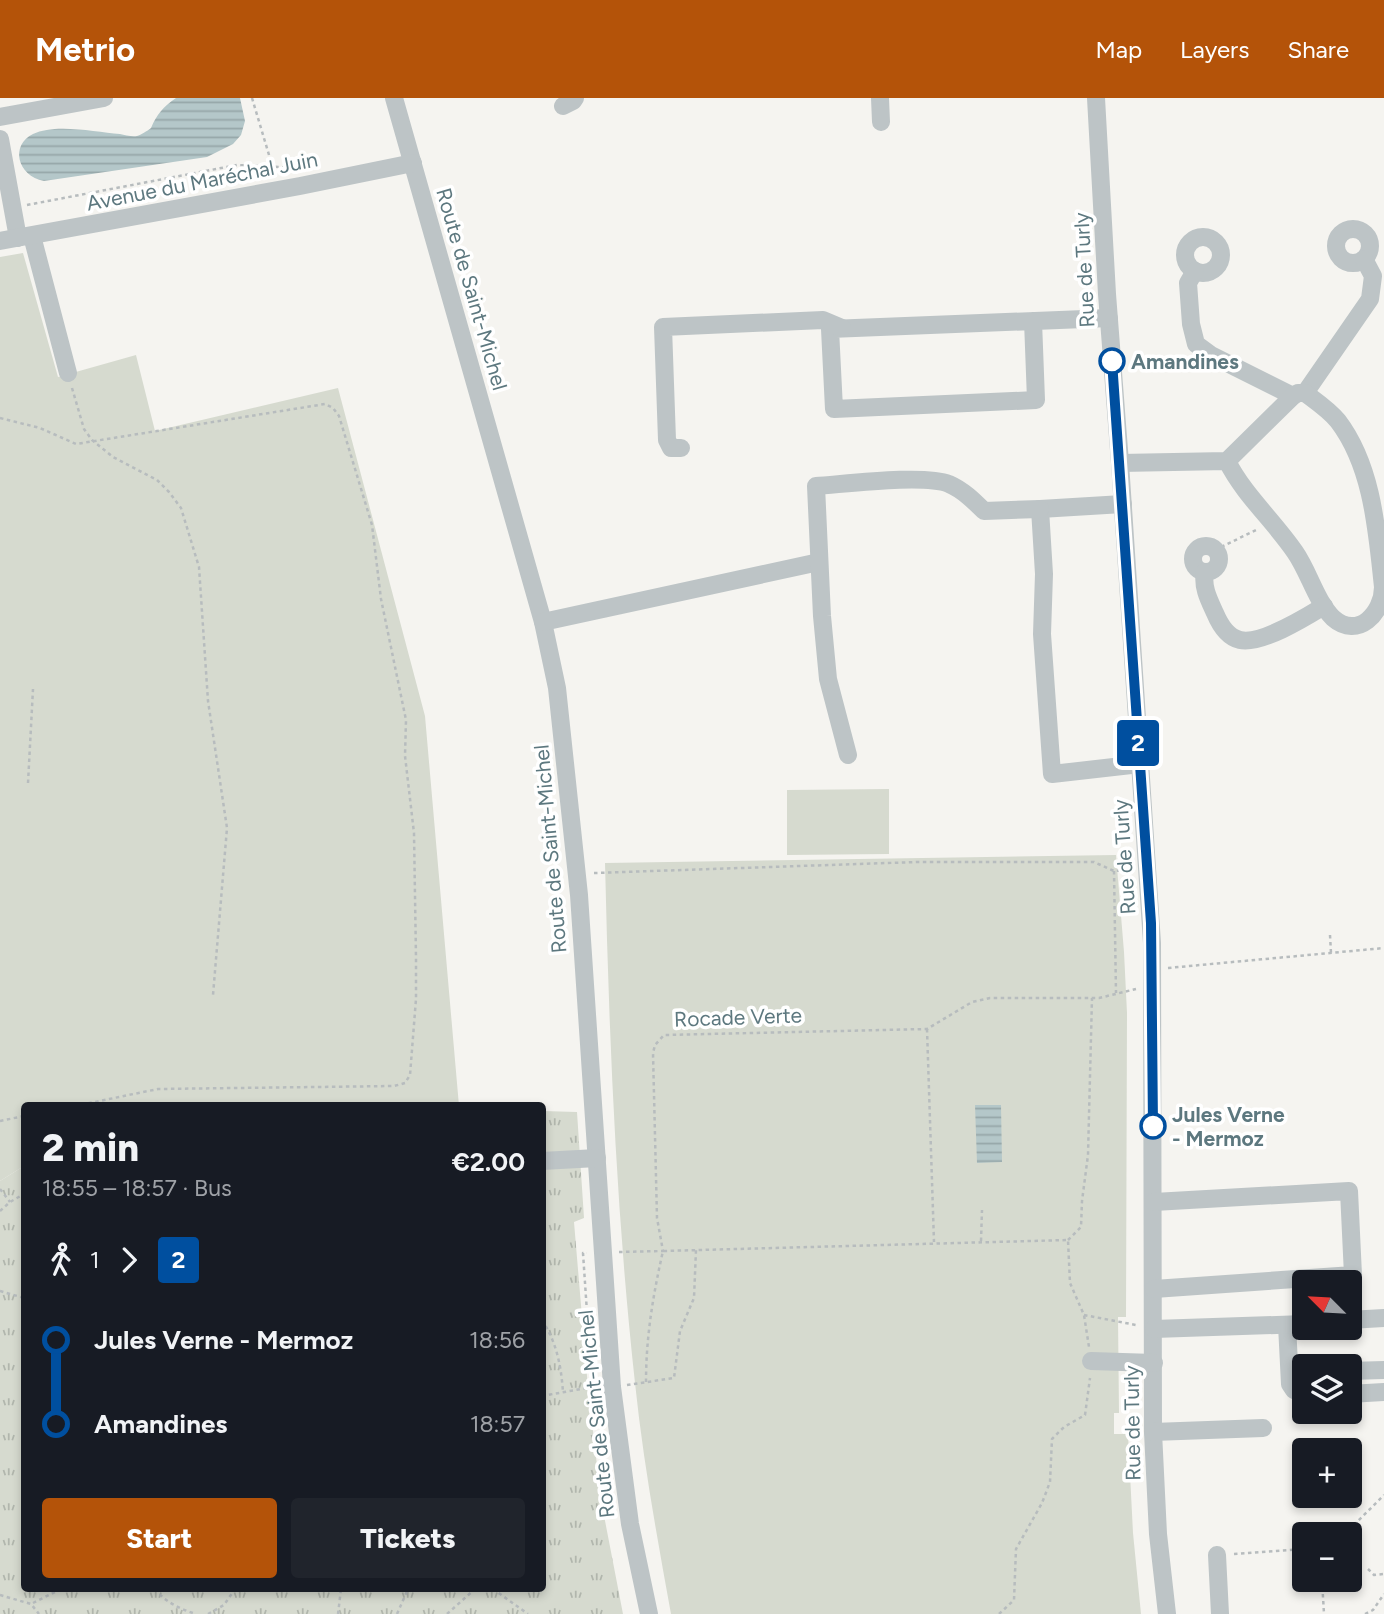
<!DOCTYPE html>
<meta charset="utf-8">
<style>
:root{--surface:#171b24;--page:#20242c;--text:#f1f3f6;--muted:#9ea1a6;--accent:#b45309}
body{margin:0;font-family:Figtree,sans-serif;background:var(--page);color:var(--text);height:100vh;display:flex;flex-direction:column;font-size:26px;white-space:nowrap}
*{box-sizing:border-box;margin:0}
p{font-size:23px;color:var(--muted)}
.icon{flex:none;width:38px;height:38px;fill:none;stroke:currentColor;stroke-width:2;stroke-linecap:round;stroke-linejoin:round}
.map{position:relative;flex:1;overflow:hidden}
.details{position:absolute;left:21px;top:1004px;width:525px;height:490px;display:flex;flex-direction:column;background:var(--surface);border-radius:7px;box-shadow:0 4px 10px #0003}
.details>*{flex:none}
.badge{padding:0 14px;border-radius:5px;font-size:24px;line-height:46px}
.needle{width:46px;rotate:294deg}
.fabs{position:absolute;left:1292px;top:1172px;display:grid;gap:14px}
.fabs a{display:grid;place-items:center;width:70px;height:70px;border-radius:7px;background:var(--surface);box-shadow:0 4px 10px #0003;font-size:35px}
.map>.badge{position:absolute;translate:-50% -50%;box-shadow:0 0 0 4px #fff}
.legs{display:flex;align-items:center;gap:10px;height:77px;padding:0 21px;font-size:23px}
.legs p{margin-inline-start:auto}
.summary{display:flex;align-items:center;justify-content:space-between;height:119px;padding:0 21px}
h1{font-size:38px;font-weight:800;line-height:52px}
.button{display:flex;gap:14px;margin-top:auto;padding:14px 21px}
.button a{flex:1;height:80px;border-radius:7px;background:var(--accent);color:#fff;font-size:28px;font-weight:800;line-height:80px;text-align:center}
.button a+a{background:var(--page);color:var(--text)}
ul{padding:0 21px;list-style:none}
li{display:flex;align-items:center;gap:24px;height:84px;font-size:26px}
li i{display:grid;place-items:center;width:10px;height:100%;margin:0 9px;background:currentColor}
li i::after{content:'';width:18px;height:18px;margin:-9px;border:5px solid;border-radius:50%;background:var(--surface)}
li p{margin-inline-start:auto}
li:first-child i{background:linear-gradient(#0000 50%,currentColor 0)}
li:last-child i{background:linear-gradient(currentColor 50%,#0000 0)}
header{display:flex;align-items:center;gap:42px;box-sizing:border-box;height:98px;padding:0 35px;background:var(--accent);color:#fff}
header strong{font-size:33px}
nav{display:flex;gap:38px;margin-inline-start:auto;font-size:24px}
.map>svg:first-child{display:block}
.grass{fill:url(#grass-tufts)}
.garden{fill:#d6dacf}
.water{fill:url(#water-rules)}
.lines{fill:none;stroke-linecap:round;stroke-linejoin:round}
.path{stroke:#b7bcbe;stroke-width:2.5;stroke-dasharray:3.5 3.5;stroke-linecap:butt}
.minor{stroke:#bdc4c6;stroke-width:18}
.line-1-casing{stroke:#fff;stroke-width:16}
.line-1{stroke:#004f9f;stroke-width:10}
.stop-1-dot{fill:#fff;stroke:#004f9f;stroke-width:3.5}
.labels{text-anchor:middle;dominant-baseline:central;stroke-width:7;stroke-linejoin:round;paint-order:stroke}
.street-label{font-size:21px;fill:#5d787f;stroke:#fff}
.stop-label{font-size:21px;font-weight:bold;fill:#5d787f;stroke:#fff;text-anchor:start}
</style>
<header>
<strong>Metrio</strong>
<nav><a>Map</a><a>Layers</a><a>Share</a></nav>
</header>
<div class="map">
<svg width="1384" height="1516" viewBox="0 0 1384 1516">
<defs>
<pattern id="grass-tufts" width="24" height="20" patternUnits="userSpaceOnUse" patternTransform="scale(1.75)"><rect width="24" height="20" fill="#d6dacf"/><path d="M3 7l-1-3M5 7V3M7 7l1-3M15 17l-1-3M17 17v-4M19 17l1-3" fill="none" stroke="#b1b6ad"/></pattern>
<pattern id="water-rules" width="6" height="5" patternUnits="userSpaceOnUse" patternTransform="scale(1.75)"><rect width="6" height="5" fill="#b4c7c9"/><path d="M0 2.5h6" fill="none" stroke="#96a6a8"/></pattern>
</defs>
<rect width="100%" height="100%" fill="#f5f4f0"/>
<!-- grass -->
<path class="grass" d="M543 1013 577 1014 584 1120 574 1124 588 1290 601 1402 623 1516H0V1083L24 1068V1491H542Z"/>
<!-- garden -->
<g class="garden">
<path d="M23 155 58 279 136 257 155 333 338 290 425 618 459 1008H24V1068L0 1083V159Z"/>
<path d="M889 691V756L787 757V692Z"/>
<path d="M1116 757 1124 854 1127 915 1126 1219H1118L1119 1315H1114V1336H1128L1133 1435 1141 1516H671C657 1439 643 1362 635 1285 616 1112 609 938 605 765Z"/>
</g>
<!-- water -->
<g class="water">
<path d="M176 0H240L245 23 241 37 233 46 207 59 44 83C17 78 10 47 33 36 55 25 96 34 120 36 125 37 132 39 137 38 141 37 147 33 151 30 157 16 163 9 176 0Z"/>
<path d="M975 1007H1001L1002 1064 977 1065Z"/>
</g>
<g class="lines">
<!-- path -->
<g class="path">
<path d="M252 0 272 67"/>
<path d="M27 107 237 67 300 70"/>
<path d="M72 290 84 331 92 342 113 359 157 382 169 394 181 410 199 469 208 603 227 730 213 897"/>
<path d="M0 320 40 330 76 346 325 306 333 310 339 318 372 427 381 501 406 622 405 658 414 735 416 860V901L410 977 405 985 394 988 158 991 75 1008"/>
<path d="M1215 452 1256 432"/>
<path d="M28 685 33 591"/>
<path d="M1114 773 1116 895"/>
<path d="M594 775 917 764H1094L1114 773 1131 772"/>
<path d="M1330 837 1331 855"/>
<path d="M1168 870 1384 850"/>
<path d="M927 931 934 1144"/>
<path d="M0 1023 24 1018"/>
<path d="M0 1091 10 1104"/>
<path d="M0 1113 10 1104 24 1096"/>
<path d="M1068 1142 1081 1129 1082 1103 1088 1057 1092 900"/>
<path d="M981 1143 982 1112"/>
<path d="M619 1154 663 1153 657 1120 653 955 655 947 664 937 927 931 972 904 990 900H1099L1136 891"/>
<path d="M0 1193 24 1200"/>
<path d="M1084 1217 1136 1227"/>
<path d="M542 1222C557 1245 561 1268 563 1294"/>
<path d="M646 1284C646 1239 653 1197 663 1153L1068 1142 1070 1185 1084 1217 1089 1249"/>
<path d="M627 1287 674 1280 680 1233 694 1200 696 1152"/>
<path d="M542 1298 592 1289 583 1155H587"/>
<path d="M1344 1437 1384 1397"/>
<path d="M1234 1456 1304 1451"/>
<path d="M1368 1471 1374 1477 1384 1476"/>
<path d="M1322 1482 1324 1516"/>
<path d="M155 1491C165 1504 180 1511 196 1516"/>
<path d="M493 1491 528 1516"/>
<path d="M0 1497 31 1506 39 1516"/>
<path d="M33 1505 61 1491"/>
<path d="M208 1516 224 1507 235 1491"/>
<path d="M338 1516 341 1491"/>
<path d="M397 1516 408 1491"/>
<path d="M447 1516 475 1491"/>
<path d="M999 1516 1014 1502 1016 1451 1042 1405 1050 1384 1052 1341 1064 1329 1085 1317 1090 1280"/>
<path d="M1365 1516 1373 1512 1384 1496"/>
</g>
<!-- minor -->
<g class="minor">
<path d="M394 0 543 524 557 590 579 797 612 1289 630 1426 649 1516"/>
<path d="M880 0 881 24"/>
<path d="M1096 0 1107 196 1120 365 1152 845 1153 1334 1158 1436 1167 1516"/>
<path d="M563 8 573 3 575 0"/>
<path d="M0 19 104 0"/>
<path d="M0 41 18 140"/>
<circle cx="1353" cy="148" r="17"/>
<path d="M32 138 68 275"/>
<circle cx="1203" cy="157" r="18"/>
<path d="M0 143 300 88 413 65"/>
<path d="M1195 173 1188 185 1191 226 1196 246 1211 257 1293 298"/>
<path d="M1033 223 1036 302 834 311 830 231 1109 220"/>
<path d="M1305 295 1370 201 1373 178 1364 161"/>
<path d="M681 350H671L667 342 663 229 823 222 842 230"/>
<path d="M1120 365 1227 363 1293 298 1298 295H1305C1317 304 1329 312 1338 323 1373 369 1377 434 1383 489 1383 515 1358 542 1333 520 1316 503 1309 474 1295 454 1274 423 1244 397 1227 363"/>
<path d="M1123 406 1040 411 1044 476 1042 536 1052 676 1140 666"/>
<circle cx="1206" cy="461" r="13"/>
<path d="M1205 474C1202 489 1209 502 1215 515 1220 527 1227 539 1240 542 1261 547 1306 519 1324 508"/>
<path d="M543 524 819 464"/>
<path d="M848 657 828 581 822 518 816 388C846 386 924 376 949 386 963 392 974 403 984 413L1040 411"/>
<path d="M542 1063 597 1060"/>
<path d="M1154 1191 1353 1177 1349 1093 1154 1104"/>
<path d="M1349 1222 1384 1220"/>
<path d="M1287 1227 1290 1286 1294 1292 1304 1297"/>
<path d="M1154 1231 1304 1226"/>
<path d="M1091 1263 1154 1265"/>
<path d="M1349 1273 1384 1272"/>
<path d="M1349 1296 1384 1294"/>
<path d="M1153 1334 1263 1330"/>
<path d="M1217 1457 1220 1516"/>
</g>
</g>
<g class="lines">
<!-- line-1 casing -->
<g class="line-1-casing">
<path id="line-1" d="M1112 263 1151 825 1153 1028"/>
</g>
<!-- line-1 -->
<use href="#line-1" class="line-1"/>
</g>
<!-- markers -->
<g class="stop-1-dot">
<circle cx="1112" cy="263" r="12"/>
<circle cx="1153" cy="1028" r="12"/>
</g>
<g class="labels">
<!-- street labels -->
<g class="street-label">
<text transform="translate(202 83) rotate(-11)">Avenue du Maréchal Juin</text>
<text transform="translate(1084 172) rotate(-93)">Rue de Turly</text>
<text transform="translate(472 191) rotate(74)">Route de Saint-Michel</text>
<text transform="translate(550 751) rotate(-95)">Route de Saint-Michel</text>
<text transform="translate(1124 759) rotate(-94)">Rue de Turly</text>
<text transform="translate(738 919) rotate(-2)">Rocade Verte</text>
<text transform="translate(596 1316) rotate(-96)">Route de Saint-Michel</text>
<text transform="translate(1132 1325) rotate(-91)">Rue de Turly</text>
</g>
<!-- stop labels -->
<g class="stop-label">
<text x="1131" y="263">Amandines</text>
<text x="1172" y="1016">Jules Verne<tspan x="1172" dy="24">- Mermoz</tspan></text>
</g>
</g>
</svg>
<div class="fabs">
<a><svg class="needle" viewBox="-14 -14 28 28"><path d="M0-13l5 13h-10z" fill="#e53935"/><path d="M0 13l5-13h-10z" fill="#9ea1a6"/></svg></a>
<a><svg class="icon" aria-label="layers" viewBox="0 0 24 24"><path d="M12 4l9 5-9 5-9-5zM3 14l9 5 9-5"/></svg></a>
<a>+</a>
<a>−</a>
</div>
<b class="badge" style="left:1138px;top:645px;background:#004f9f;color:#fff">2</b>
<section class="details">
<div class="summary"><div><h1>2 min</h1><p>18:55 – 18:57 · Bus</p></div><b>€2.00</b></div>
<div class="legs"><svg class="icon" aria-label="walk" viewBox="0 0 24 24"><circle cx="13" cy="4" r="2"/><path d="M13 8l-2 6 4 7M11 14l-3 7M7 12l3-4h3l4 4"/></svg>1<svg class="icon" aria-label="forward" viewBox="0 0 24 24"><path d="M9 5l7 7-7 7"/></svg><b class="badge" style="background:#004f9f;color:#fff">2</b></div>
<ul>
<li><i style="color:#004f9f"></i><b>Jules Verne - Mermoz</b><p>18:56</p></li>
<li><i style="color:#004f9f"></i><b>Amandines</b><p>18:57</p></li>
</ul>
<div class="button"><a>Start</a><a>Tickets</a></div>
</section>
</div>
